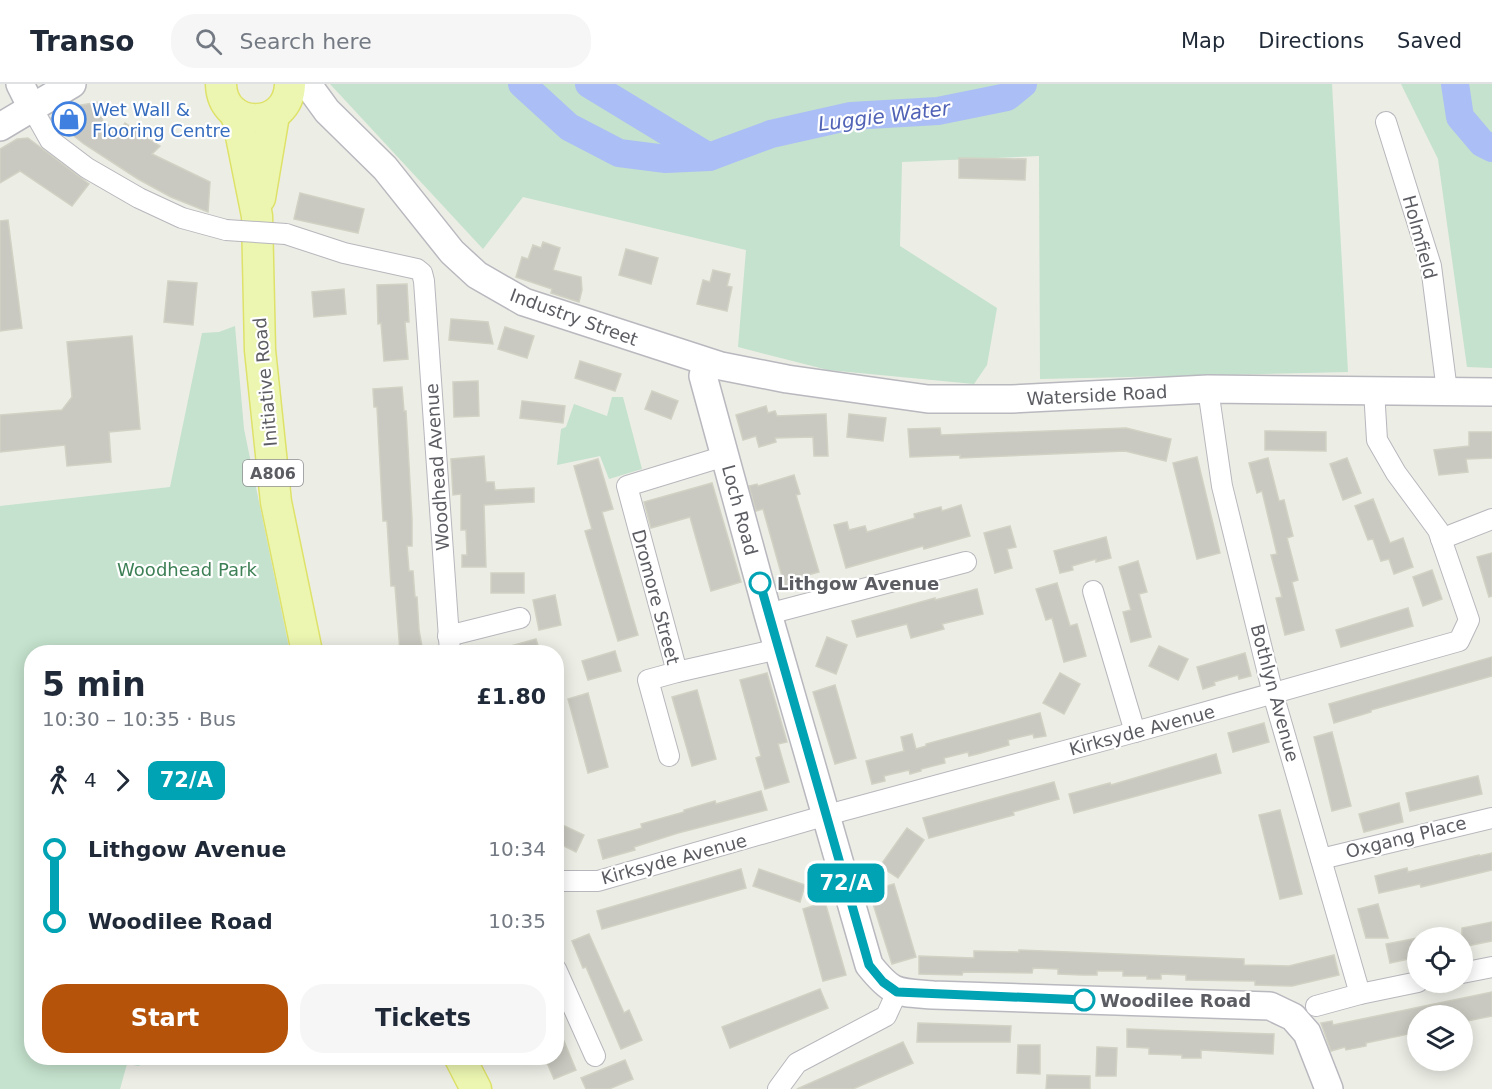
<!DOCTYPE html>
<meta charset="utf-8">
<style>
:root{--surface:#fff;--page:#f6f6f7;--text:#1f2937;--muted:#747a83;--line:#e0e1e3;--accent:#b45309}
body{margin:0;font-family:"DejaVu Sans",sans-serif;background:var(--page);color:var(--text);height:100vh;display:flex;flex-direction:column;font-size:22px;white-space:nowrap}
*{box-sizing:border-box;margin:0}
p{font-size:20px;color:var(--muted)}
.icon{flex:none;width:33px;height:33px;fill:none;stroke:currentColor;stroke-width:2;stroke-linecap:round;stroke-linejoin:round}
.map{position:relative;flex:1;overflow:hidden}
.panel{position:absolute;left:24px;top:561px;width:540px;height:420px;display:flex;flex-direction:column;background:var(--surface);border-radius:24px;box-shadow:0 3px 15px #0003}
.panel>*{flex:none}
.badge{padding:0 12px;border-radius:9px;font-size:21px;line-height:39px}
.fabs{position:absolute;left:1407px;top:843px;display:grid;gap:12px}
.fabs a{display:grid;place-items:center;width:66px;height:66px;border-radius:50%;background:var(--surface);box-shadow:0 3px 15px #0003;font-size:30px}
.map>.badge{position:absolute;translate:-50% -50%;box-shadow:0 0 0 3px #fff}
.legs{display:flex;align-items:center;gap:9px;height:66px;padding:0 18px;font-size:20px}
.legs p{margin-inline-start:auto}
.summary{display:flex;align-items:center;justify-content:space-between;height:102px;padding:0 18px}
h1{font-size:33px;font-weight:700;line-height:45px}
.primary-button{display:flex;gap:12px;margin-top:auto;padding:12px 18px}
.primary-button a{flex:1;height:69px;border-radius:24px;background:var(--accent);color:#fff;font-size:24px;font-weight:700;line-height:69px;text-align:center}
.primary-button a+a{background:var(--page);color:var(--text)}
ul{padding:0 18px;list-style:none}
li{display:flex;align-items:center;gap:21px;height:72px;font-size:22px}
li i{display:grid;place-items:center;width:9px;height:100%;margin:0 8px;background:currentColor}
li i::after{content:'';width:15px;height:15px;margin:-8px;border:4px solid;border-radius:50%;background:var(--surface)}
li p{margin-inline-start:auto}
li:first-child i{background:linear-gradient(#0000 50%,currentColor 0)}
li:last-child i{background:linear-gradient(currentColor 50%,#0000 0)}
header{display:flex;align-items:center;gap:36px;box-sizing:border-box;height:84px;padding:0 30px;background:var(--surface);border-bottom:2px solid var(--line)}
header strong{font-size:28px}
nav{display:flex;gap:33px;margin-inline-start:auto;font-size:21px}
.search{width:420px;height:54px;background:var(--page);display:flex;align-items:center;gap:15px;box-sizing:border-box;padding:0 21px;border-radius:24px;color:var(--muted);font-size:22px}
.map>svg:first-child{display:block}
.green{fill:#c4e2cd}
.lines{fill:none;stroke-linecap:round;stroke-linejoin:round}
.river{stroke:#acbef6;stroke-width:28}
.building{fill:#c9c9c1;stroke:#d1d1c4;stroke-width:1.5}
.street-casing{stroke:#b7b7bd;stroke-width:22}
.secondary-casing{stroke:#b8b8bf;stroke-width:30}
.primary-casing{stroke:#dee269;stroke-width:33}
.street{stroke:#fff;stroke-width:20}
.secondary{stroke:#fff;stroke-width:27}
.primary{stroke:#ecf6b1;stroke-width:30}
.street-bridge-casing{stroke:#b7b7bd;stroke-width:22;stroke-linecap:butt}
.street-bridge{stroke:#fff;stroke-width:20}
.line-1-casing{stroke:#fff;stroke-width:14}
.line-1{stroke:#00a3b4;stroke-width:9}
.stop-1-dot{fill:#fff;stroke:#00a3b4;stroke-width:3}
.labels{text-anchor:middle;dominant-baseline:central;stroke-width:4.5;stroke-linejoin:round;paint-order:stroke}
.shield{fill:#fff;stroke:#8d8e92;stroke-width:1.5}
.shield-label{font-size:16px;font-weight:bold;fill:#5c5d63}
.shop-label{font-size:18px;fill:#366cbe;stroke:#fff;text-anchor:start}
.street-label{font-size:18px;fill:#5c5d63;stroke:#fff}
.park-label{font-size:18px;fill:#3e8056;stroke:#fff}
.stop-label{font-size:18px;font-weight:bold;fill:#5c5d63;stroke:#fff;text-anchor:start}
.water-label{font-size:20px;font-style:italic;fill:#5163b6;stroke:#fff}
</style>
<header>
<strong>Transo</strong>
<div class="search"><svg class="icon" aria-label="search" viewBox="0 0 24 24"><circle cx="10" cy="10" r="6"/><path d="M15 15l6 6"/></svg>Search here</div>
<nav><a>Map</a><a>Directions</a><a>Saved</a></nav>
</header>
<div class="map">
<svg width="1492" height="1005" viewBox="0 0 1492 1005">
<rect width="100%" height="100%" fill="#ecede5"/>
<!-- green -->
<g class="green">
<path d="M330 0H1332L1348 288 1040 295 1039 72 902 78 900 162 997 224 987 281 974 300 828 286 738 263 746 166 523 113 483 165Z"/>
<path d="M1401 0H1492V284L1467 283 1438 75Z"/>
<path d="M235 242 244 345 290 568H32V974H144L139 982 127 980 120 1005H0V422L170 403 202 249 219 248Z"/>
<path d="M612 313H623L642 385 609 395 600 372 557 381 561 345 566 343 574 320 607 332Z"/>
</g>
<g class="lines">
<!-- river -->
<g class="river">
<path d="M522 0 569 43 619 69 666 75 709 73 771 50 851 32 938 27 1007 13 1023 0"/>
<path d="M589 0 709 73"/>
<path d="M1455 0 1460 33 1482 59 1492 64"/>
</g>
</g>
<!-- building -->
<g class="building">
<path d="M99 18 103 38 119 48 125 39 160 62 152 70 210 98 208 128 171 113 138 95 84 60 51 34 81 21Z"/>
<path d="M28 54 89 100 72 122 20 87 0 99V65L17 55Z"/>
<path d="M959 74 1026 75 1025 96 959 94Z"/>
<path d="M300 109 364 125 358 149 294 135Z"/>
<path d="M8 136 22 244 0 247V137Z"/>
<path d="M543 158 560 164 553 186 581 193 582 206 579 218 551 209 552 205 516 193 522 173 528 175 533 161 541 164Z"/>
<path d="M626 165 658 174 651 200 619 191Z"/>
<path d="M713 186 730 190 727 202 732 203 727 227 697 220 703 196 710 198Z"/>
<path d="M168 197 197 199 193 241 164 238Z"/>
<path d="M407 200 409 238H405L408 275 384 277 381 239 378 240 377 201Z"/>
<path d="M344 205 346 230 314 233 312 208Z"/>
<path d="M451 235 488 238 493 260 449 256Z"/>
<path d="M505 243 534 252 527 274 498 265Z"/>
<path d="M132 252 140 345 109 348 111 378 67 382 65 361 0 368V331L62 326 72 313 67 258Z"/>
<path d="M580 277 621 290 615 307 575 294Z"/>
<path d="M478 297 479 332 454 333 453 298Z"/>
<path d="M402 303 404 327H406L412 435V462H407L409 487H413L415 513H417L419 546 423 568H400L395 502H391L387 437H383L377 323H374L373 305Z"/>
<path d="M652 307 678 317 671 335 645 325Z"/>
<path d="M522 317 565 322 563 339 520 334Z"/>
<path d="M766 322 768 329 775 327 777 332 826 330 828 372H814L813 353 775 354 776 358 759 363 756 352 743 356 736 331Z"/>
<path d="M849 330 886 334 883 357 847 353Z"/>
<path d="M940 344 941 351 1126 344 1171 355 1166 377 1125 367 960 374V371L910 373 908 345Z"/>
<path d="M1265 347 1326 348V367L1265 366Z"/>
<path d="M1469 348H1492V374L1466 375 1468 388 1439 391 1434 366 1469 362Z"/>
<path d="M484 372 486 398H494L495 406 534 404V418L484 421 486 483H462V471H467L466 446H461V410L453 411 451 375Z"/>
<path d="M1197 373 1220 469 1197 475 1173 379Z"/>
<path d="M1268 374 1279 417 1284 416 1293 452 1287 454 1298 496 1292 498 1304 546 1285 551 1276 514 1282 513 1271 471 1277 470 1262 407 1257 409 1249 379Z"/>
<path d="M1347 374 1361 409 1343 416 1330 380Z"/>
<path d="M598 375 613 425 602 428 638 551 618 557 585 447 592 445 574 382Z"/>
<path d="M794 391 800 410 796 411 819 488 808 491 810 495 785 503 763 425 756 427 749 402 757 400 758 402Z"/>
<path d="M712 399 741 498 711 507 690 433 651 444 644 418Z"/>
<path d="M1373 415 1390 459 1403 454 1413 483 1394 490 1389 475 1381 477 1373 455 1368 456 1355 422Z"/>
<path d="M961 421 970 452 924 465 923 462 846 484 834 441 847 438 849 446 865 442 867 448 915 434 914 430 941 423 942 427Z"/>
<path d="M1010 442 1016 463 1007 465 1012 484 995 489 984 449Z"/>
<path d="M1106 453 1111 474 1096 478V475L1072 482 1073 486 1060 489 1054 467Z"/>
<path d="M1492 469V512L1489 513 1477 473Z"/>
<path d="M1138 477 1147 508 1139 510 1151 553 1131 558 1123 528 1131 526 1119 483Z"/>
<path d="M1432 486 1442 515 1423 522 1413 493Z"/>
<rect x="491" y="489" width="33" height="20"/>
<path d="M1057 499 1070 542 1077 540 1086 572 1064 578 1052 534 1046 536 1036 505Z"/>
<path d="M977 505 983 530 942 540 944 545 911 554 907 540 857 553 852 537 935 514V516Z"/>
<path d="M555 511 561 541 539 546 533 516Z"/>
<path d="M1408 524 1413 542 1341 563 1336 546Z"/>
<path d="M827 553 847 561 836 590 816 582Z"/>
<path d="M536 555 540 568H501L500 565Z"/>
<path d="M1159 562 1188 575 1178 596 1149 582Z"/>
<path d="M615 567 621 587 588 596 582 577Z"/>
<path d="M1245 569 1251 592 1239 595 1238 591 1214 598 1215 601 1203 605 1197 583Z"/>
<path d="M1492 573V592L1371 626V628L1334 639 1329 620Z"/>
<path d="M767 589 787 658 778 660 789 698 765 705 756 674 761 672 740 596Z"/>
<path d="M1060 589 1080 600 1064 630 1043 619Z"/>
<path d="M835 601 856 674 835 680 813 608Z"/>
<path d="M697 606 716 675 692 682 672 613Z"/>
<path d="M588 609 608 683 588 689 568 615Z"/>
<path d="M1040 629 1046 652 1034 654 1033 650 1008 656 1009 661 981 669 969 672 968 668 944 674 945 679 921 685V687L910 690 909 686 884 692 885 697 872 700 866 677 904 667 901 653 912 650 916 665 926 662V660Z"/>
<path d="M1264 639 1269 658 1233 668 1228 649Z"/>
<path d="M1332 648 1351 722 1332 727 1314 653Z"/>
<path d="M1216 670 1221 689 1074 729 1069 710 1110 699 1111 701Z"/>
<path d="M1478 692 1482 710 1410 727 1406 709Z"/>
<path d="M1054 698 1059 715 1013 728 1014 731 929 754 923 734Z"/>
<path d="M761 707 767 726 678 749 634 763 635 766 603 775 598 756 642 744 641 740 684 728V726L715 717 716 720Z"/>
<path d="M1399 719 1403 738 1364 748 1359 730Z"/>
<path d="M1280 726 1302 810 1280 815 1259 731Z"/>
<path d="M556 738 584 751 576 768 556 758Z"/>
<path d="M907 744 924 756 898 794 880 782Z"/>
<path d="M1492 769V786L1421 803 1420 800 1379 809 1375 792 1407 784 1408 788 1479 771V772Z"/>
<path d="M741 785 746 804 602 845 597 827Z"/>
<path d="M759 785 805 801 800 818 753 802Z"/>
<path d="M894 800 916 873 892 880 869 807Z"/>
<path d="M825 818 846 891 823 897 803 825Z"/>
<path d="M1378 820 1388 854H1366L1358 825Z"/>
<path d="M1492 838V857L1462 863V844Z"/>
<path d="M589 850 624 929 629 926 642 956 621 965 586 883 583 884 572 857Z"/>
<path d="M1418 854V873L1390 879 1386 860Z"/>
<path d="M1019 866 1244 875V881L1289 882 1334 871 1339 891 1292 902 1255 901V897L1186 896V891L1161 890V895H1147V892H1123V887H1097V891H1083L1058 890V885L1033 884 1032 889 963 888 962 891 919 890V872L974 874V867L1019 868Z"/>
<path d="M820 905 828 924 730 964 722 943Z"/>
<path d="M1492 908V932L1462 938V932H1418V948L1366 959V962L1346 966 1345 963 1331 967 1321 939 1332 937 1333 941Z"/>
<path d="M918 939 1011 942 1010 958H917Z"/>
<path d="M557 940 576 986 554 995 545 974H556Z"/>
<path d="M1127 945 1274 950 1273 970 1201 966V974H1182V971L1149 970V964L1127 963Z"/>
<path d="M903 958 913 979 853 1005H797Z"/>
<path d="M1018 961H1040V990L1017 989Z"/>
<path d="M1097 963 1117 964 1116 992H1096Z"/>
<path d="M625 976 633 995 609 1005H586L581 994Z"/>
<path d="M1047 991 1090 992V1005H1046Z"/>
</g>
<g class="lines">
<!-- street casing -->
<g class="street-casing">
<g id="street">
<path d="M32 24 50 56 87 84 139 114 182 134 226 146"/>
<path d="M1386 38 1431 182 1447 307"/>
<path d="M286 150 344 169 417 185 422 189 424 197 450 568"/>
<path d="M1208 305 1222 402 1273 610 1360 910"/>
<path d="M1441 455 1492 435"/>
<path d="M1093 507 1135 648"/>
<path d="M768 530 966 478"/>
<path d="M448 552 520 534"/>
<path d="M677 588 778 565"/>
<path d="M669 672 648 596 677 588 627 402 725 372"/>
<path d="M1321 775 1492 734"/>
<path d="M556 797H598L827 731 1135 648 1459 557 1469 536 1438 446 1396 389 1377 356 1374 306"/>
<path d="M556 885 595 972"/>
<path d="M1462 889 1492 883"/>
<path d="M1316 922 1360 910 1418 898"/>
<path d="M778 1005 797 979 886 932 897 908"/>
</g>
</g>
<!-- secondary casing -->
<g class="secondary-casing">
<g id="secondary">
<path d="M20 0 32 24"/>
<path d="M304 0 311 5 327 27 385 84 452 168 477 191 524 218 721 282 787 295 928 315H1012L1208 305 1492 308"/>
<path d="M0 43 72 0"/>
<path d="M706 278 703 292 768 530 869 881C893 911 897 908 933 911L1270 922 1293 933 1307 949 1329 1005"/>
</g>
</g>
<!-- primary casing -->
<g class="primary-casing">
<g id="primary">
<path d="M221 0C222 47 289 47 290 0"/>
<path d="M235 29 238 37 257 132 260 266 276 418 307 568"/>
<path d="M260 114 274 31"/>
<path d="M460 974 476 1005"/>
</g>
</g>
<!-- street -->
<use href="#street" class="street"/>
<!-- secondary -->
<use href="#secondary" class="secondary"/>
<!-- primary -->
<use href="#primary" class="primary"/>
<!-- street-bridge casing -->
<g class="street-bridge-casing">
<path id="street-bridge" d="M226 146 286 150"/>
</g>
<!-- street-bridge -->
<use href="#street-bridge" class="street-bridge"/>
</g>
<g class="lines">
<!-- line-1 casing -->
<g class="line-1-casing">
<path id="line-1" d="M760 499 869 881 883 898 897 908 1084 916"/>
</g>
<!-- line-1 -->
<use href="#line-1" class="line-1"/>
</g>
<!-- icons -->
<defs>
<g id="shop-ring" transform="scale(1.725)"><circle r="9.5" fill="#fff" stroke="#3f7fe0" stroke-width="1.5"/><path d="M-5-2.5h2.3a2.7 3.5 0 0 1 5.4 0H5L5.5 6h-11ZM-1.5-2.5h3a1.5 2.3 0 0 0-3 0Z" fill="#3f7fe0"/></g>
</defs>
<g fill-rule="evenodd">
<use href="#shop-ring" x="69" y="35"/>
</g>
<!-- markers -->
<g class="stop-1-dot">
<circle cx="760" cy="499" r="10"/>
<circle cx="1084" cy="916" r="10"/>
</g>
<g class="labels">
<!-- shield labels -->
<rect class="shield" x="243" y="376" width="60" height="26" rx="4.5"/>
<g class="shield-label">
<text x="273" y="389">A806</text>
</g>
<!-- shop labels -->
<g class="shop-label">
<text x="92" y="25">Wet Wall &amp;<tspan x="92" dy="21">Flooring Centre</tspan></text>
</g>
<!-- street labels -->
<g class="street-label">
<text transform="translate(1420 153) rotate(75)">Holmfield</text>
<text transform="translate(574 233) rotate(20)">Industry Street</text>
<text transform="translate(265 298) rotate(-95)">Initiative Road</text>
<text transform="translate(1097 311) rotate(-3)">Waterside Road</text>
<text transform="translate(437 383) rotate(-94)">Woodhead Avenue</text>
<text transform="translate(740 426) rotate(75)">Loch Road</text>
<text transform="translate(656 513) rotate(75)">Dromore Street</text>
<text transform="translate(1275 609) rotate(75)">Bothlyn Avenue</text>
<text transform="translate(1142 646) rotate(-15)">Kirksyde Avenue</text>
<text transform="translate(1406 753) rotate(-14)">Oxgang Place</text>
<text transform="translate(674 775) rotate(-15)">Kirksyde Avenue</text>
</g>
<!-- park labels -->
<g class="park-label">
<text x="187" y="485">Woodhead Park</text>
</g>
<!-- stop labels -->
<g class="stop-label">
<text x="777" y="499">Lithgow Avenue</text>
<text x="1100" y="916">Woodilee Road</text>
</g>
<!-- water labels -->
<g class="water-label">
<text transform="translate(884 32) rotate(-7)">Luggie Water</text>
</g>
</g>
</svg>
<div class="fabs">
<a><svg class="icon" aria-label="locate" viewBox="0 0 24 24"><circle cx="12" cy="12" r="6"/><path d="M12 2v4M12 18v4M2 12h4M18 12h4"/></svg></a>
<a><svg class="icon" aria-label="layers" viewBox="0 0 24 24"><path d="M12 4l9 5-9 5-9-5zM3 14l9 5 9-5"/></svg></a>
</div>
<b class="badge" style="left:846px;top:799px;background:#00a3b4;color:#fff">72/A</b>
<section class="panel">
<div class="summary"><div><h1>5 min</h1><p>10:30 – 10:35 · Bus</p></div><b>£1.80</b></div>
<div class="legs"><svg class="icon" aria-label="walk" viewBox="0 0 24 24"><circle cx="13" cy="4" r="2"/><path d="M13 8l-2 6 4 7M11 14l-3 7M7 12l3-4h3l4 4"/></svg>4<svg class="icon" aria-label="forward" viewBox="0 0 24 24"><path d="M9 5l7 7-7 7"/></svg><b class="badge" style="background:#00a3b4;color:#fff">72/A</b></div>
<ul>
<li><i style="color:#00a3b4"></i><b>Lithgow Avenue</b><p>10:34</p></li>
<li><i style="color:#00a3b4"></i><b>Woodilee Road</b><p>10:35</p></li>
</ul>
<div class="primary-button"><a>Start</a><a>Tickets</a></div>
</section>
</div>
